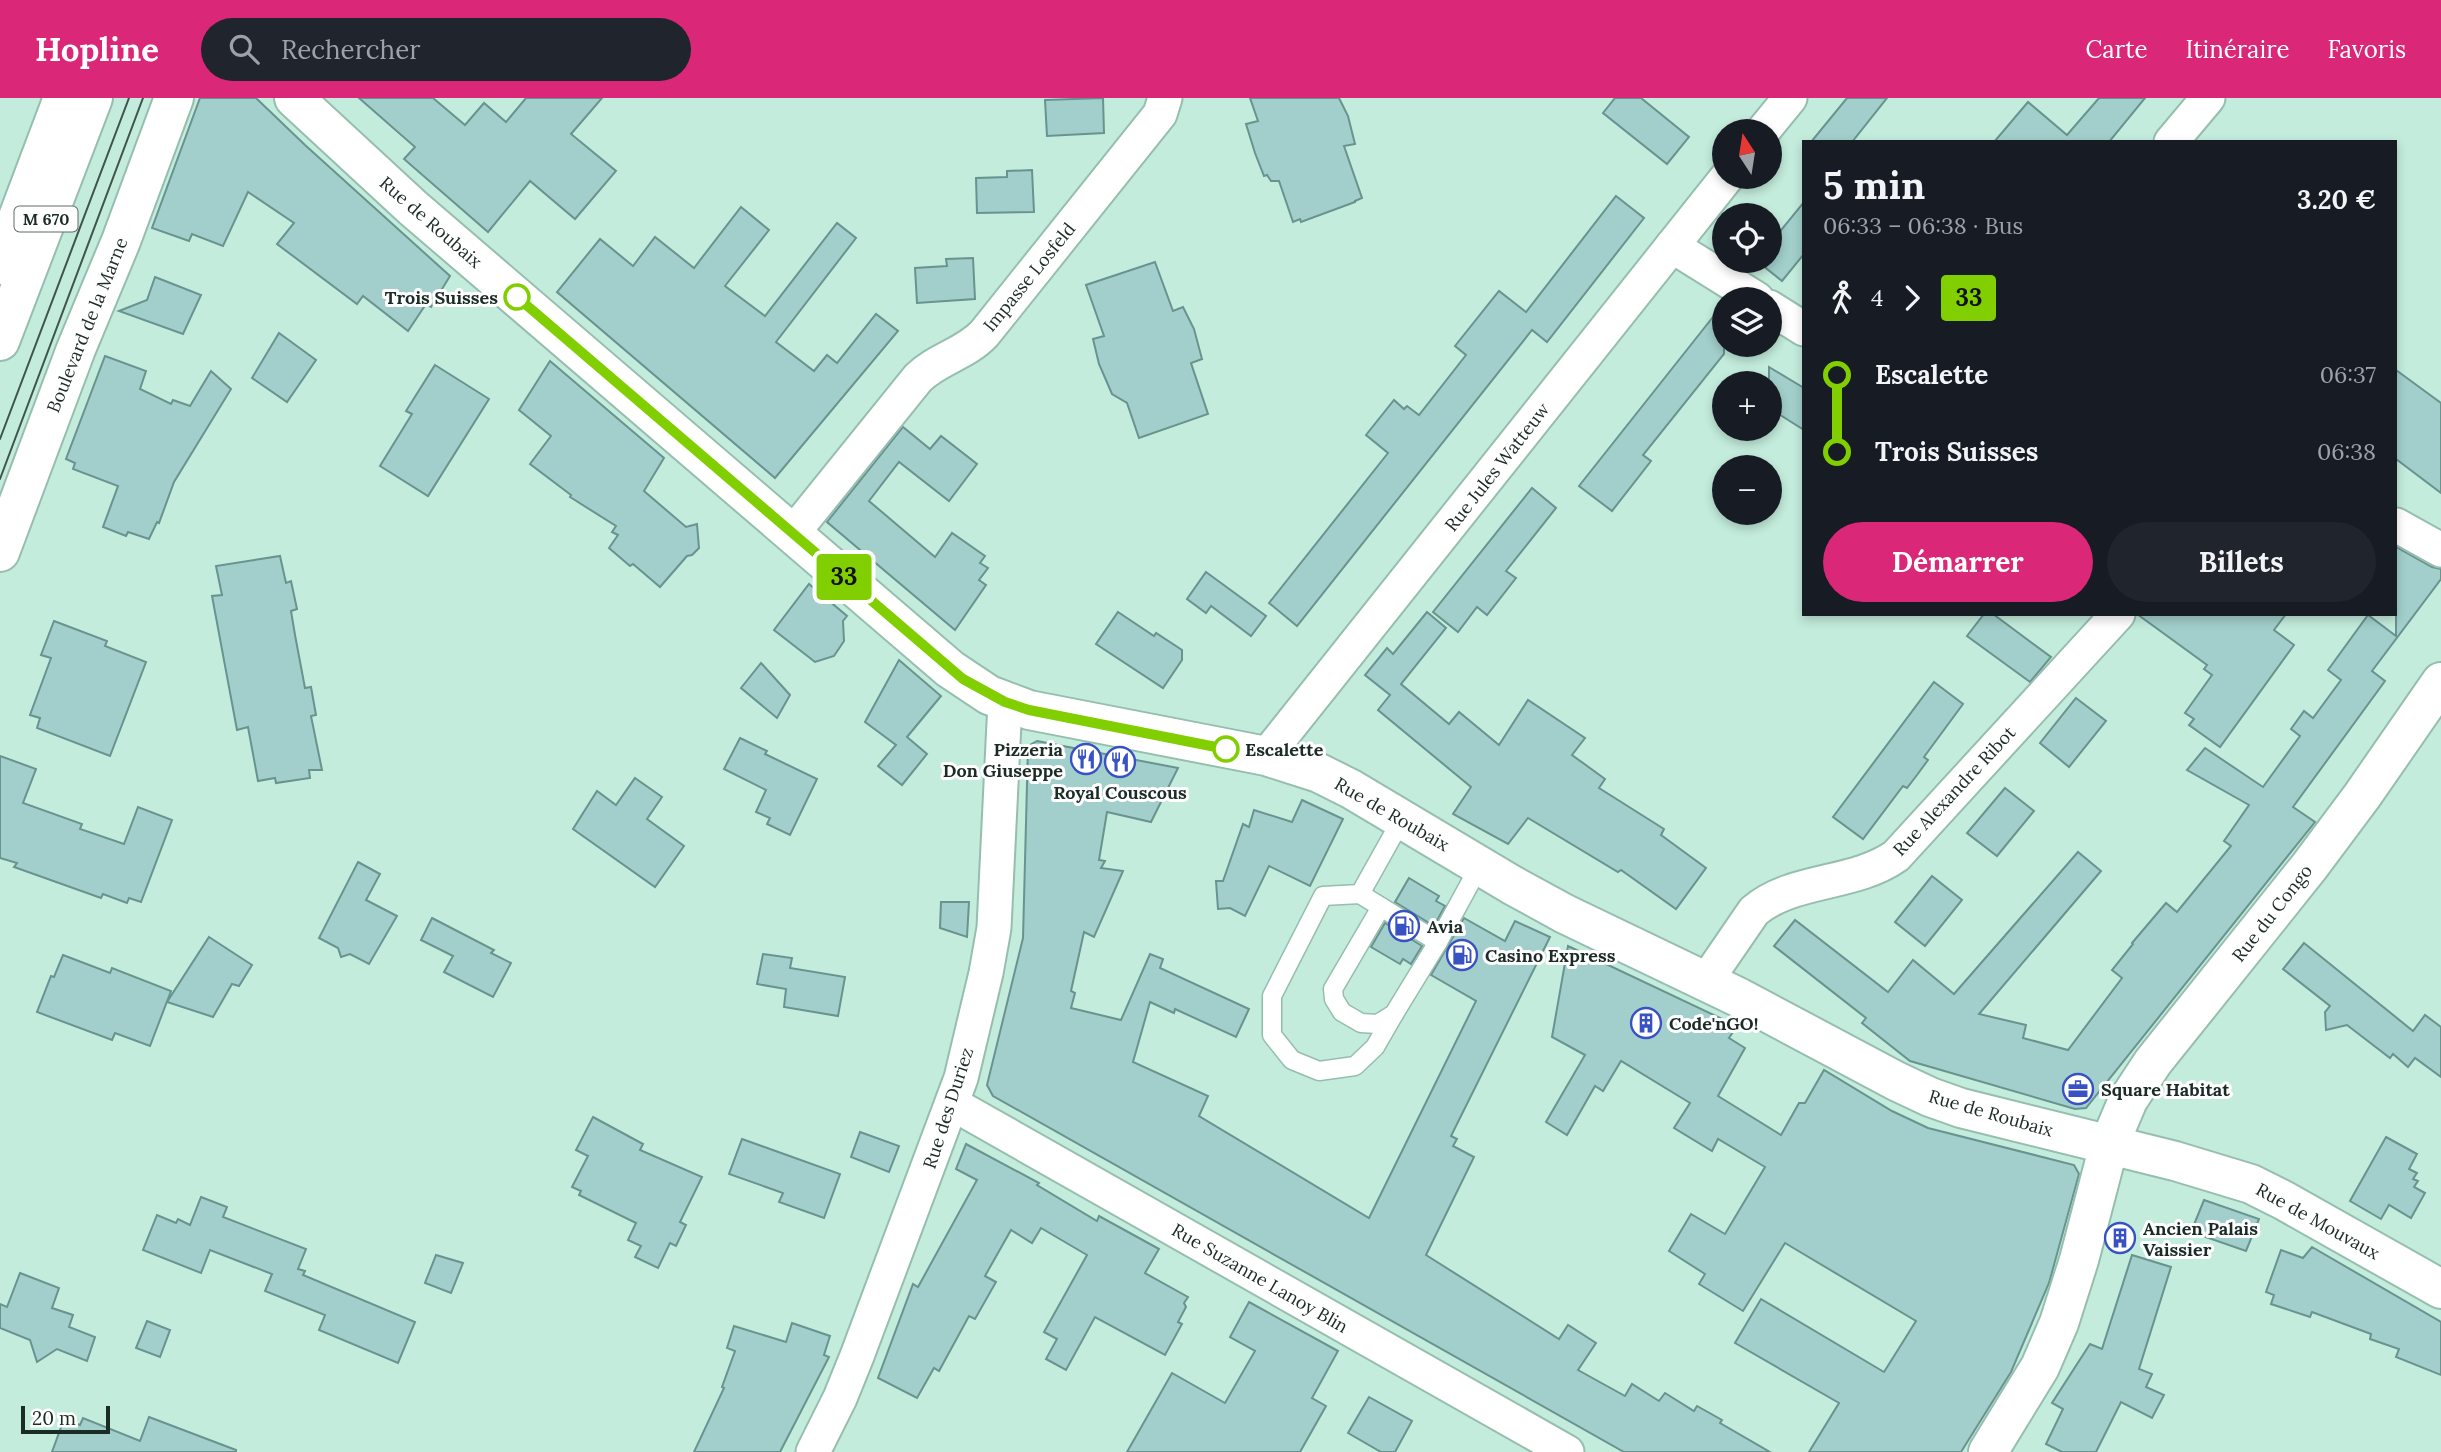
<!DOCTYPE html>
<html lang="fr">
<meta charset="utf-8">
<style>
:root{--surface:#171b24;--page:#20242c;--text:#f1f3f6;--muted:#9ea1a6;--accent:#db2777}
body{margin:0;font-family:Lora,serif;background:var(--page);color:var(--text);height:100vh;display:flex;flex-direction:column;font-size:26px;white-space:nowrap}
*{box-sizing:border-box;margin:0}
p{font-size:23px;color:var(--muted)}
.icon{flex:none;width:38px;height:38px;fill:none;stroke:currentColor;stroke-width:2;stroke-linecap:round;stroke-linejoin:round}
.map{position:relative;flex:1;overflow:hidden}
.drawer{position:absolute;left:1802px;top:42px;width:595px;height:476px;display:flex;flex-direction:column;background:var(--surface);border-radius:0px;box-shadow:0 4px 10px #0003}
.drawer>*{flex:none}
.badge{padding:0 14px;border-radius:5px;font-size:24px;line-height:46px}
.needle{width:46px;rotate:348deg}
.buttons{position:absolute;left:1712px;top:21px;display:grid;gap:14px}
.buttons a{display:grid;place-items:center;width:70px;height:70px;border-radius:50%;background:var(--surface);box-shadow:0 4px 10px #0003;font-size:35px}
.scale{position:absolute;left:21px;bottom:18px;width:89px;box-sizing:border-box;padding-left:7px;border:4px solid #1b2b25;border-top:0;font-size:19px;line-height:24px;white-space:nowrap;color:#1b2b25;-webkit-text-stroke:5px #fff;paint-order:stroke}
.map>.badge{position:absolute;translate:-50% -50%;box-shadow:0 0 0 4px #fff}
.legs{display:flex;align-items:center;gap:10px;height:77px;padding:0 21px;font-size:23px}
.legs p{margin-inline-start:auto}
.overview{display:flex;align-items:center;justify-content:space-between;height:119px;padding:0 21px}
h1{font-size:38px;font-weight:700;line-height:52px}
.action{display:flex;gap:14px;margin-top:auto;padding:14px 21px}
.action a{flex:1;height:80px;border-radius:42px;background:var(--accent);color:#fff;font-size:28px;font-weight:700;line-height:80px;text-align:center}
.action a+a{background:var(--page);color:var(--text)}
ul{padding:0 21px;list-style:none}
li{display:flex;align-items:center;gap:24px;height:77px;font-size:26px}
li i{display:grid;place-items:center;width:10px;height:100%;margin:0 9px;background:currentColor}
li i::after{content:'';width:18px;height:18px;margin:-9px;border:5px solid;border-radius:50%;background:var(--surface)}
li p{margin-inline-start:auto}
li:first-child i{background:linear-gradient(#0000 50%,currentColor 0)}
li:last-child i{background:linear-gradient(currentColor 50%,#0000 0)}
header{display:flex;align-items:center;gap:42px;box-sizing:border-box;height:98px;padding:0 35px;background:var(--accent);color:#fff}
header strong{font-size:33px}
nav{display:flex;gap:38px;margin-inline-start:auto;font-size:24px}
.search{width:490px;height:63px;background:var(--page);display:flex;align-items:center;gap:18px;box-sizing:border-box;padding:0 24px;border-radius:38px;color:var(--muted);font-size:26px}
.map>svg:first-child{display:block}
.building{fill:#a2cfcb;stroke:#68938f;stroke-width:2}
.lines{fill:none;stroke-linecap:round;stroke-linejoin:round}
.lane-casing{stroke:#96beaf;stroke-width:21}
.street-casing{stroke:#96beaf;stroke-width:37}
.secondary-casing{stroke:#96beaf;stroke-width:42}
.primary-casing{stroke:#96beaf;stroke-width:42}
.lane{stroke:#fff;stroke-width:18}
.street{stroke:#fff;stroke-width:33}
.secondary{stroke:#fff;stroke-width:38}
.primary{stroke:#fff;stroke-width:38}
.tram{stroke:#3f544c;stroke-width:2}
.line-1-casing{stroke:#fff;stroke-width:16}
.line-1{stroke:#81cf00;stroke-width:10}
.stop-1-dot{fill:#fff;stroke:#81cf00;stroke-width:3.5}
.labels{text-anchor:middle;dominant-baseline:central;stroke-width:6;stroke-linejoin:round;paint-order:stroke}
.shield{fill:#fff;stroke:#5f6b66;stroke-width:2}
.shield-label{font-size:16px;font-weight:bold;fill:#1b2b25}
.street-label{font-size:18px;fill:#1b2b25;stroke:#fff}
.stop-label{font-size:18px;font-weight:bold;fill:#1b2b25;stroke:#fff;text-anchor:end}
.poi-label{font-size:18px;font-weight:bold;fill:#1b2b25;stroke:#fff;text-anchor:start}
</style>
<header>
<strong>Hopline</strong>
<div class="search"><svg class="icon" aria-label="search" viewBox="0 0 24 24"><circle cx="10" cy="10" r="6"/><path d="M15 15l6 6"/></svg>Rechercher</div>
<nav><a>Carte</a><a>Itinéraire</a><a>Favoris</a></nav>
</header>
<div class="map">
<svg width="2441" height="1354" viewBox="0 0 2441 1354">
<rect width="100%" height="100%" fill="#c3ecdc"/>
<!-- building -->
<g class="building">
<path d="M200 0H256L305 47 450 178 431 209 426 206 408 233 363 198 357 206 277 146 294 125 248 94 223 148 192 136 189 143 152 130Z"/>
<path d="M359 0H433L465 27 484 5 506 24 526 0H602L571 36 616 73 575 121 530 83 488 134 404 61 415 49Z"/>
<path d="M1103 0 1104 35 1047 38 1045 2Z"/>
<path d="M1250 0H1339L1348 18 1355 46 1344 48 1362 100 1355 103V104L1301 124 1300 121 1293 124 1279 83H1271L1267 77 1264 78 1255 55 1246 26 1258 23Z"/>
<path d="M1615 0H1641L1689 39 1667 66 1603 15Z"/>
<path d="M1847 0H1887L1852 44H1811Z"/>
<path d="M2099 0H2145L2109 44H1994L2028 4 2067 37Z"/>
<path d="M1032 72 1034 114 977 115 976 80 1007 79V73Z"/>
<path d="M1616 98 1644 120 1547 244 1532 232 1297 528 1269 505 1388 355 1366 337 1394 302 1404 311 1407 308 1419 317 1466 257 1455 248 1499 193 1526 214Z"/>
<path d="M1804 104V156L1782 183 1757 163H1769V147Z"/>
<path d="M741 109 769 132 725 188 765 218 837 125 856 140 776 244 814 273 827 257 837 265 876 216 898 233 775 380 557 194 600 141 633 168 655 139 694 170Z"/>
<path d="M973 160 975 201 917 205 915 170 947 168 946 161Z"/>
<path d="M1155 164 1173 213 1183 209 1194 231 1202 261 1191 265 1208 316 1139 340 1127 305 1112 296 1099 266 1093 241 1104 238 1086 187Z"/>
<path d="M155 179 201 197 183 236 119 213 147 202Z"/>
<path d="M1724 205V256L1643 357 1651 363 1612 413 1579 388Z"/>
<path d="M279 235 316 262 287 304 252 280Z"/>
<path d="M105 258 146 273 140 291 171 306 173 302 190 308 211 273 231 291 174 384 159 425 157 424 149 441 128 434 126 438 103 429 118 388 73 371 75 365 66 361Z"/>
<path d="M550 263 664 360 644 393 686 429 697 426 699 450 692 457 687 458 660 489 633 466 630 468 609 450 618 437 612 434 616 428 570 399 571 397 530 366 551 338 519 312Z"/>
<path d="M435 267 489 301 428 398 380 368 412 316 406 313Z"/>
<path d="M1769 269 1804 290V332L1769 310Z"/>
<path d="M2396 272 2441 305V395L2396 361Z"/>
<path d="M903 329 930 351 941 338 977 366 949 403 899 364 869 403 935 459 952 435 985 458 980 465 988 470 979 482 986 487 955 532 827 424Z"/>
<path d="M1532 390 1556 410 1506 473 1516 480 1487 517 1477 509 1458 534 1433 514Z"/>
<path d="M2396 449 2432 469 2441 471V481L2372 573 2385 583 2293 709 2315 724 2086 1010 2075 1011 1910 963 1862 925 1866 920 1774 848 1795 822 1888 894 1913 862 1954 896 2078 754 2101 773 1979 916 2026 927 2023 940 2068 952 2122 880 2112 872 2133 846 2132 845 2166 805 2177 814 2231 748 2224 743 2249 707 2187 672 2205 650 2263 689 2300 638 2291 631 2304 613 2313 620 2341 582 2328 572 2368 517 2396 538Z"/>
<path d="M280 458 286 485 291 483 297 511 291 513 295 537 305 590 311 589 316 617 311 618 322 672H309L310 680 276 685 275 680 258 683 248 629 237 632 212 498 222 497 216 468Z"/>
<path d="M1206 474 1266 518 1251 538 1211 508 1206 515 1187 501Z"/>
<path d="M809 486 847 518 843 523 844 543 834 558 815 564 774 532Z"/>
<path d="M1118 514 1154 538 1156 535 1182 552V562L1163 590 1096 546Z"/>
<path d="M1427 514 1446 530 1401 586 1449 626 1459 614 1499 647 1528 602 1585 640 1572 657 1605 681 1599 690 1664 731 1661 737 1706 770 1676 811 1621 772 1618 774 1528 720 1508 746 1453 716 1471 689 1378 612 1390 597 1365 577 1387 550 1393 556Z"/>
<path d="M1984 516H1993L2051 559 2030 584 1967 538Z"/>
<path d="M2137 516H2286L2274 532 2294 547 2220 649 2189 627 2194 621 2185 615 2212 577 2204 571 2207 567Z"/>
<path d="M54 523 107 543 105 548 146 564 110 658 37 630 40 620 30 617 51 560 41 557Z"/>
<path d="M899 562 941 598 907 639 927 656 902 687 878 668 896 647 865 624Z"/>
<path d="M761 565 790 597 777 620 741 590Z"/>
<path d="M1934 584 1963 606 1924 659 1928 662 1917 677 1907 690 1903 688 1863 741 1833 719Z"/>
<path d="M2076 600 2106 623 2069 669 2040 645Z"/>
<path d="M740 640 767 653 765 656 817 681 790 737 767 726 770 720 756 714 766 692 724 671Z"/>
<path d="M1037 643 1178 670 1151 724 1107 714 1099 762 1105 763 1101 770 1123 773 1094 839 1084 834 1071 893 1075 895 1071 910 1121 922 1150 856 1163 861 1160 870 1249 911 1236 939 1175 911 1174 915 1150 904 1133 964 1208 998 1199 1018 1369 1120 1476 903 1431 877 1464 820 1505 843 1515 823 1550 839 1451 1038 1457 1041 1453 1048 1474 1059 1426 1157 1559 1241 1568 1227 1596 1245 1578 1272 1625 1298 1632 1286 1659 1303 1665 1295 1694 1313 1697 1308 1722 1322 1720 1325 1770 1354H1624L993 998 987 987 1023 840 1028 648Z"/>
<path d="M0 658 36 671 23 705 82 726 80 731 124 746 138 709 172 722 141 804 129 800 127 805 103 796 101 800 14 769 17 765 0 760Z"/>
<path d="M635 680 662 699 647 721 684 748 655 789 573 731 597 693 616 707Z"/>
<path d="M2005 690 2034 713 1997 758 1967 735Z"/>
<path d="M1302 702 1343 721 1310 788 1269 768 1245 818 1230 810 1218 811 1216 783H1223L1243 726 1249 729 1254 712 1292 724Z"/>
<path d="M358 764 380 776 366 802 397 818 369 866 350 856 341 859 338 850 319 840Z"/>
<path d="M1932 778 1962 802 1925 848 1895 824Z"/>
<path d="M1409 780 1439 798 1436 803 1445 808 1434 828 1395 804Z"/>
<path d="M941 804H969L967 839 940 830Z"/>
<path d="M432 820 494 852 491 855 511 865 493 899 444 874 453 858 421 842Z"/>
<path d="M1385 825 1422 848 1411 866 1403 861 1400 866 1371 849Z"/>
<path d="M209 839 252 867 239 888 232 886 213 919 167 904Z"/>
<path d="M2304 845 2413 933 2425 917 2441 929V979L2415 960 2408 969 2393 956 2390 960 2347 927 2326 932 2325 914 2330 908 2283 871Z"/>
<path d="M1568 848 1737 928 1729 940 1745 950 1718 998 1781 1037 1799 1005H1805L1824 972 1892 1013 1928 1030 2074 1067 2079 1076 2049 1185 2011 1274 1961 1354H1809L1839 1305 1735 1245 1761 1201 1884 1274 1916 1223 1785 1145 1743 1213 1699 1186 1705 1176 1669 1153 1691 1116 1725 1136 1765 1069 1718 1041 1712 1053 1674 1030 1690 1005 1621 963 1603 993 1595 988 1567 1037 1546 1024 1585 957 1552 939Z"/>
<path d="M763 856 792 860 790 870 845 879 838 918 784 909 786 891 757 886Z"/>
<path d="M63 857 110 875 112 870 171 893 150 948 115 935 112 942 37 914 51 878 54 879Z"/>
<path d="M593 1019 643 1046 640 1052 702 1079 680 1124 686 1127 676 1148 670 1145 658 1170 635 1159 641 1148 628 1142 636 1125 579 1097 581 1093 572 1089 588 1058 576 1052Z"/>
<path d="M860 1034 899 1048 889 1074 851 1059Z"/>
<path d="M2386 1039 2417 1056 2409 1071 2417 1075 2413 1081 2418 1083 2414 1089 2425 1095 2411 1120 2389 1107 2381 1121 2350 1103Z"/>
<path d="M742 1041 840 1076 824 1120 779 1104 783 1095 729 1076Z"/>
<path d="M966 1046 1039 1085 1037 1087 1097 1123 1099 1118 1159 1151 1145 1175 1188 1199 1184 1205 1186 1209 1178 1224 1182 1226 1165 1257 1095 1219 1066 1272 1046 1261 1057 1241 1044 1234 1087 1157 1041 1130 1032 1145 1011 1132 985 1178 996 1184 975 1221 969 1218 939 1273 934 1270 917 1300 878 1280 913 1186 918 1189 977 1082 956 1071Z"/>
<path d="M201 1099 227 1109 223 1119 306 1151 298 1171 305 1173 303 1177 415 1224 398 1265 319 1232 325 1217 265 1193 272 1176 210 1152 201 1175 143 1152 157 1117 176 1125 178 1121 190 1127Z"/>
<path d="M2204 1102 2259 1121 2246 1153 2191 1134Z"/>
<path d="M2312 1149 2441 1224V1277L2396 1259 2399 1251 2370 1241 2371 1236 2312 1214 2310 1219 2271 1206 2274 1197 2266 1194 2281 1152 2303 1160Z"/>
<path d="M436 1157 463 1165 451 1195 425 1185Z"/>
<path d="M2132 1157 2171 1169 2139 1271 2152 1276 2146 1289 2164 1297 2152 1320 2121 1304 2096 1354H2062L2046 1346 2063 1311 2052 1305 2090 1246 2102 1251Z"/>
<path d="M20 1175 59 1190 52 1210 73 1217 69 1229 95 1239 87 1263 57 1251 37 1264 30 1242 0 1230V1206L7 1209Z"/>
<path d="M1249 1204 1338 1253 1312 1300 1326 1308 1300 1354H1127L1172 1275 1225 1305 1255 1253 1230 1239Z"/>
<path d="M147 1223 170 1232 160 1259 136 1250Z"/>
<path d="M792 1225 830 1238 824 1257 829 1259 780 1354H694L724 1290 722 1289 735 1253 727 1250 734 1228 786 1244Z"/>
<path d="M1369 1299 1412 1323 1395 1354H1381L1348 1335Z"/>
<path d="M149 1319 236 1352V1354H52L64 1321 80 1327 83 1320 140 1343Z"/>
</g>
<g class="lines">
<!-- lane casing -->
<g class="lane-casing">
<g id="lane">
<path d="M1402 721 1360 796 1438 844 1480 767"/>
<path d="M1360 796 1323 798 1272 898V937L1292 962 1319 973 1355 968 1375 949 1394 916"/>
<path d="M1381 809 1333 891 1334 901 1342 914 1361 925 1378 926 1394 916 1438 844"/>
</g>
</g>
<!-- street casing -->
<g class="street-casing">
<g id="street">
<path d="M1763 33 1790 0"/>
<path d="M2171 44 2208 0"/>
<path d="M1672 148 1757 201"/>
<path d="M1769 209 1804 231"/>
<path d="M2396 427 2441 452"/>
<path d="M793 435 918 280C937 261 965 256 984 236L1160 16 1165 0"/>
<path d="M1266 658 1727 79"/>
<path d="M1706 883 1754 813C1793 780 1853 788 1896 758L2118 516"/>
<path d="M953 1006 1567 1354"/>
<path d="M813 1354 840 1300 857 1258 961 980 986 875 994 830 1005 604"/>
</g>
</g>
<!-- secondary casing -->
<g class="secondary-casing">
<g id="secondary">
<path d="M294 0 413 110 950 571 989 597 1029 612 1266 658 1319 675 1351 691 1512 787 1565 816 1740 900 1896 983 1930 999 1961 1010 2175 1063 2251 1086 2283 1102 2441 1191"/>
<path d="M0 454 76 251 121 143 174 0"/>
<path d="M1988 1354 2040 1269 2059 1225 2079 1162 2109 1047 2128 1002 2153 964 2309 769 2362 698 2441 584"/>
</g>
</g>
<!-- primary casing -->
<g class="primary-casing">
<g id="primary">
<path d="M0 167 63 0"/>
<path d="M0 243 93 0"/>
</g>
</g>
<!-- lane -->
<use href="#lane" class="lane"/>
<!-- street -->
<use href="#street" class="street"/>
<!-- secondary -->
<use href="#secondary" class="secondary"/>
<!-- primary -->
<use href="#primary" class="primary"/>
<!-- tram -->
<g class="tram">
<path d="M0 341 129 0"/>
<path d="M0 381 143 0"/>
</g>
</g>
<g class="lines">
<!-- line-1 casing -->
<g class="line-1-casing">
<path id="line-1" d="M517 199 963 581 1005 604 1029 612 1226 651"/>
</g>
<!-- line-1 -->
<use href="#line-1" class="line-1"/>
</g>
<!-- icons -->
<defs>
<g id="restaurant-ring" transform="scale(1.575)"><circle r="9.5" fill="#fff" stroke="#3851c3" stroke-width="1.5"/><path d="M-5-6h1v4h1v-4h1v4h1v-4h1v5L-1.5 .5V6h-2V.5L-5-1ZM5-6V6H3V1.5H1.5Q1.5-4 5-6Z" fill="#3851c3"/></g>
<g id="fuel-ring" transform="scale(1.575)"><circle r="9.5" fill="#fff" stroke="#3851c3" stroke-width="1.5"/><path d="M-5.5-6h7V0h2V4h1.3V-2.5L3-4.5l.8-.8L6-3V5H2.5V1h-1V6h-7ZM-4.2-4.7v3.2H.2V-4.7Z" fill="#3851c3"/></g>
<g id="building-ring" transform="scale(1.575)"><circle r="9.5" fill="#fff" stroke="#3851c3" stroke-width="1.5"/><path d="M-4-6H4V6H1V3H-1V6H-4ZM-2.5-4.3h1.7v1.8h-1.7ZM.8-4.3h1.7v1.8H.8ZM-2.5-1h1.7V.8h-1.7ZM.8-1h1.7V.8H.8Z" fill="#3851c3"/></g>
<g id="office-ring" transform="scale(1.575)"><circle r="9.5" fill="#fff" stroke="#3851c3" stroke-width="1.5"/><path d="M-6-3h4V-5.5h4V-3h4V5H-6ZM-1-4.5V-3h2v-1.5ZM-6 0V1H6V0Z" fill="#3851c3"/></g>
</defs>
<g fill-rule="evenodd">
<use href="#restaurant-ring" x="1086" y="661"/>
<use href="#restaurant-ring" x="1120" y="664"/>
<use href="#fuel-ring" x="1404" y="828"/>
<use href="#fuel-ring" x="1462" y="857"/>
<use href="#building-ring" x="1646" y="925"/>
<use href="#office-ring" x="2078" y="991"/>
<use href="#building-ring" x="2120" y="1140"/>
</g>
<!-- markers -->
<g class="stop-1-dot">
<circle cx="517" cy="199" r="12"/>
<circle cx="1226" cy="651" r="12"/>
</g>
<g class="labels">
<!-- shield labels -->
<rect class="shield" x="14.5" y="108.5" width="63" height="25" rx="5"/>
<g class="shield-label">
<text x="46" y="121">M 670</text>
</g>
<!-- street labels -->
<g class="street-label">
<text transform="translate(431 124) rotate(41)">Rue de Roubaix</text>
<text transform="translate(1029 179) rotate(-51)">Impasse Losfeld</text>
<text transform="translate(87 227) rotate(-68)">Boulevard de la Marne</text>
<text transform="translate(1497 369) rotate(-52)">Rue Jules Watteuw</text>
<text transform="translate(1954 693) rotate(-47)">Rue Alexandre Ribot</text>
<text transform="translate(1392 716) rotate(30)">Rue de Roubaix</text>
<text transform="translate(2272 815) rotate(-52)">Rue du Congo</text>
<text transform="translate(948 1010) rotate(-72)">Rue des Duriez</text>
<text transform="translate(1991 1015) rotate(16)">Rue de Roubaix</text>
<text transform="translate(2318 1123) rotate(29)">Rue de Mouvaux</text>
<text transform="translate(1260 1180) rotate(30)">Rue Suzanne Lanoy Blin</text>
</g>
<!-- stop labels -->
<g class="stop-label">
<text x="498" y="199">Trois Suisses</text>
<text x="1245" y="651" text-anchor="start">Escalette</text>
</g>
<!-- poi labels -->
<g class="poi-label">
<text x="1063" y="651" text-anchor="end">Pizzeria<tspan x="1063" dy="21">Don Giuseppe</tspan></text>
<text x="1120" y="694" text-anchor="middle">Royal Couscous</text>
<text x="1427" y="828">Avia</text>
<text x="1485" y="857">Casino Express</text>
<text x="1669" y="925">Code'nGO!</text>
<text x="2101" y="991">Square Habitat</text>
<text x="2143" y="1130">Ancien Palais<tspan x="2143" dy="21">Vaissier</tspan></text>
</g>
</g>
</svg>
<div class="buttons">
<a><svg class="needle" viewBox="-14 -14 28 28"><path d="M0-13l5 13h-10z" fill="#e53935"/><path d="M0 13l5-13h-10z" fill="#9ea1a6"/></svg></a>
<a><svg class="icon" aria-label="locate" viewBox="0 0 24 24"><circle cx="12" cy="12" r="6"/><path d="M12 2v4M12 18v4M2 12h4M18 12h4"/></svg></a>
<a><svg class="icon" aria-label="layers" viewBox="0 0 24 24"><path d="M12 4l9 5-9 5-9-5zM3 14l9 5 9-5"/></svg></a>
<a>+</a>
<a>−</a>
</div>
<div class="scale">20 m</div>
<b class="badge" style="left:844px;top:479px;background:#81cf00;color:#111">33</b>
<section class="drawer">
<div class="overview"><div><h1>5 min</h1><p>06:33 – 06:38 · Bus</p></div><b>3.20 €</b></div>
<div class="legs"><svg class="icon" aria-label="walk" viewBox="0 0 24 24"><circle cx="13" cy="4" r="2"/><path d="M13 8l-2 6 4 7M11 14l-3 7M7 12l3-4h3l4 4"/></svg>4<svg class="icon" aria-label="forward" viewBox="0 0 24 24"><path d="M9 5l7 7-7 7"/></svg><b class="badge" style="background:#81cf00;color:#111">33</b></div>
<ul>
<li><i style="color:#81cf00"></i><b>Escalette</b><p>06:37</p></li>
<li><i style="color:#81cf00"></i><b>Trois Suisses</b><p>06:38</p></li>
</ul>
<div class="action"><a>Démarrer</a><a>Billets</a></div>
</section>
</div>
